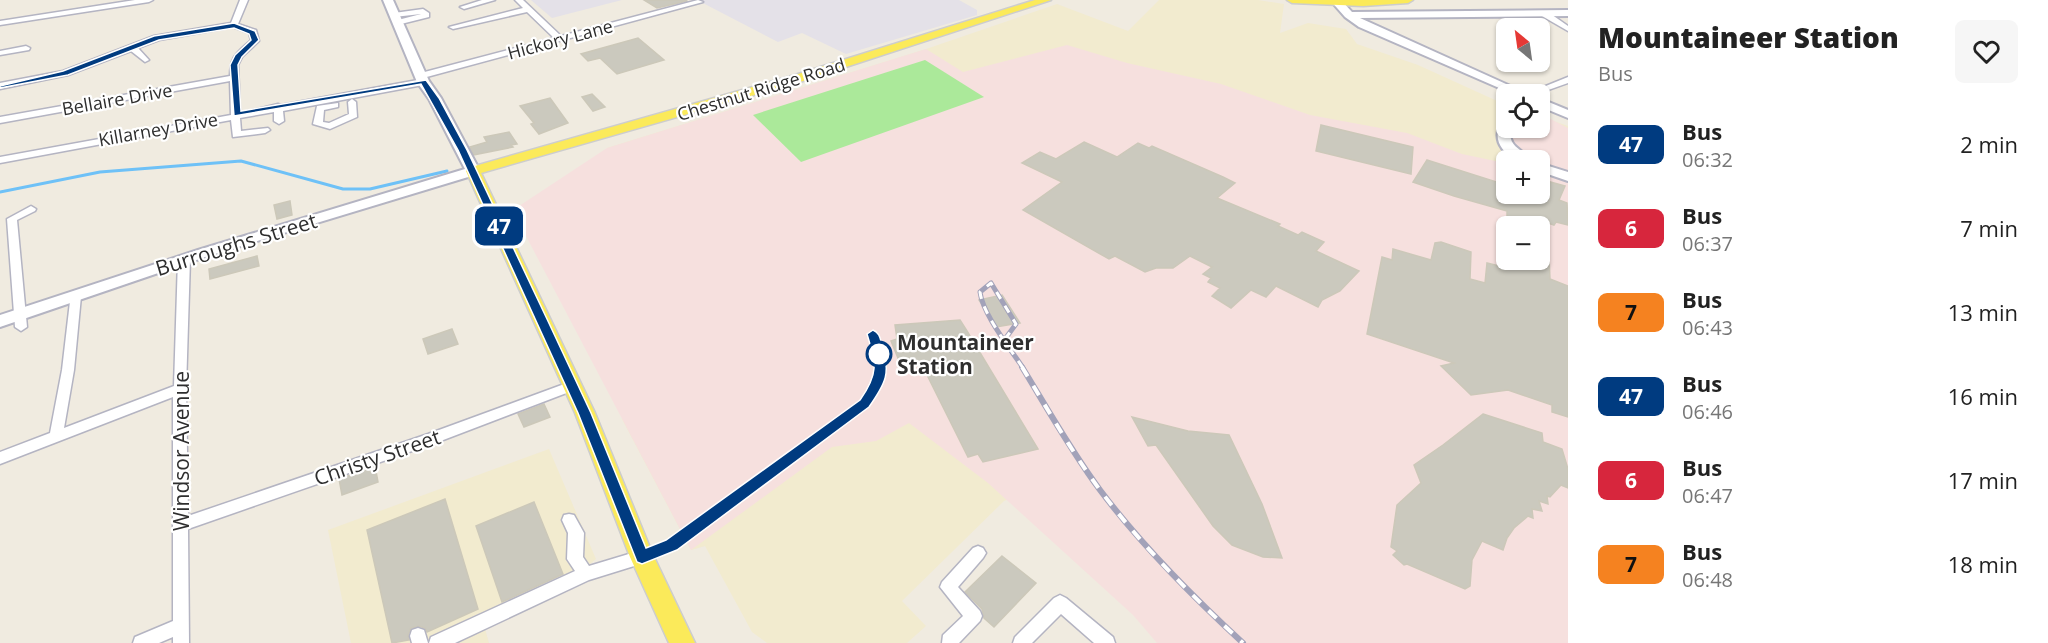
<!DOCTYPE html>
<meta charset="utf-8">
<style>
:root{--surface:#fff;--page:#f6f6f6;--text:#222;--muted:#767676}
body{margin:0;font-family:"Open Sans",sans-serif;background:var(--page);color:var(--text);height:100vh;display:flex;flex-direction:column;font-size:22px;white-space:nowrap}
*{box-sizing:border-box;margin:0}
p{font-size:20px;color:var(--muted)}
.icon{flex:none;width:33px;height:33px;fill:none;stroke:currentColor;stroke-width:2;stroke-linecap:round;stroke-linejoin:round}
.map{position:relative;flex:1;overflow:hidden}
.sheet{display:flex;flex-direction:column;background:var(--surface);width:480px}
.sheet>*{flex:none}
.badge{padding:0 12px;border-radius:9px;font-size:21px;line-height:39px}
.needle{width:39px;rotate:331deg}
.fabs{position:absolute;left:1496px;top:18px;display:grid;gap:12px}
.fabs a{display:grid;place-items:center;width:54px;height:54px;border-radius:9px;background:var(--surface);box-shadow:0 2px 4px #0004;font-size:30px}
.map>.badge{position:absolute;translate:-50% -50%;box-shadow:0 0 0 3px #fff}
.round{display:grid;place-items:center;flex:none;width:63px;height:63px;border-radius:9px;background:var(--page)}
.head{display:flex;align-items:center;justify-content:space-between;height:102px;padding:0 30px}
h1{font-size:28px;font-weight:800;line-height:45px}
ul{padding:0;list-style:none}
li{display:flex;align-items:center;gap:18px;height:84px;padding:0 30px}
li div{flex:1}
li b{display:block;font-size:22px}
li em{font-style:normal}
li .badge{min-width:66px;font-weight:700;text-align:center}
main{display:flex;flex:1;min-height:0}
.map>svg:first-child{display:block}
.industrial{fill:#e4e1e8}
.education{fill:#f2ebcf;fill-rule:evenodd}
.medical{fill:#f6e0de;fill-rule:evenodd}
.green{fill:#abe99a}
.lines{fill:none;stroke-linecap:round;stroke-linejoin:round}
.stream{stroke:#6ec1f7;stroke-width:3}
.building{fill:#cbc9be;stroke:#ccc8b9;stroke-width:1.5}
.street-casing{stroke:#b4b4c2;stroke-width:3}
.secondary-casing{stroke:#b4b4c2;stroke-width:4}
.primary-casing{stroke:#cdcdcd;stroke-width:3}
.street{fill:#fff;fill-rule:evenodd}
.secondary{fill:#fff;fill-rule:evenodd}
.primary{fill:#fbea5a;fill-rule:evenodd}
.rail-far1-casing{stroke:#a2a2b9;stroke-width:5}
.rail-casing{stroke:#a2a2b9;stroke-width:6}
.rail-far1{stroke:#fff;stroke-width:3;stroke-dasharray:8;stroke-linecap:butt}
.rail{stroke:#fff;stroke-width:4;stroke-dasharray:11;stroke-linecap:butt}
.line{fill:#003b80;stroke:#fff;stroke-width:1.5}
.stop-dot{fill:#fff;stroke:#003b80;stroke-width:3}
.labels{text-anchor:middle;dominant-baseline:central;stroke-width:4.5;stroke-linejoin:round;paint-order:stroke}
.far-street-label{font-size:18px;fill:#2e2e2e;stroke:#fff}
.street-label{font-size:21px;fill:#2e2e2e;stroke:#fff}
.stop-label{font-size:21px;font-weight:bold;fill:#2e2e2e;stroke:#fff;text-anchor:start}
</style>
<main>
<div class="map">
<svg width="1568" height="643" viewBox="0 0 1568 643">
<rect width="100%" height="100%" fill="#f0ebe0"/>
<!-- industrial -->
<g class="industrial">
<path d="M531 0H622L552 18Z"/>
<path d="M697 0H959L977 10V15L846 54 802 33 778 42Z"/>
</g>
<!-- education -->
<g class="education">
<path d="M1159 0H1258L1284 4 1280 33 1308 23 1346 29 1357 44 1418 65 1506 105V128H1539V116L1568 126V643L1099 458 1004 501 902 601 926 626 907 643H767L752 632 705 546 691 550 622 419 607 148 926 49 1057 4 1128 31ZM1506 160H1539V194H1506ZM1506 226H1539V260H1506Z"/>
<path d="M549 449 596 559 579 573 485 629 489 643H351L328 530Z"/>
</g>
<!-- medical -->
<path class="medical" d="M1067 45 1127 63 1221 84 1310 115 1407 133 1462 154 1500 162 1515 128H1539V113L1568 128V643H1157L1133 615 988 483 909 423 876 441 832 447 691 550 516 217V208L607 148 926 49 963 72ZM1506 160H1539V194H1506ZM1506 226H1539V260H1506Z"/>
<!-- green -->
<path class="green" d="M925 60 984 97 801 162 753 115Z"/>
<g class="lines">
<!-- stream -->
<path class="stream" d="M0 192 100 172 241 161 343 189H370L447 171"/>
</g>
<!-- building -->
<g class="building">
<path d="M644 0H686L687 1 657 8Z"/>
<path d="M638 38 664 60 617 74 600 58 588 61 581 54Z"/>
<path d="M592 94 605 107 593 111 582 97Z"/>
<path d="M550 98 568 123 539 134 531 124 534 123 520 106Z"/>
<path d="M1321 125 1413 147 1411 174 1316 151Z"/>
<path d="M509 132 517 144 511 145 513 147 474 155 470 147 487 142 484 137Z"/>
<path d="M1084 142 1117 157 1138 143 1149 148 1152 146 1223 177 1235 183 1217 198 1280 224 1278 226 1298 235 1302 232 1324 242 1316 251 1359 271 1340 291 1322 300 1318 307 1276 286 1266 297 1251 290 1231 308 1212 296 1220 288 1208 282 1211 278 1203 274 1212 267 1190 256 1173 268H1156L1145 272 1115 256 1109 259 1023 210 1062 182 1022 163 1040 152 1056 159Z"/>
<path d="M1427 160 1506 185V194H1539V173L1544 175 1547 181 1565 186 1559 200 1567 203 1568 225 1556 222 1554 225 1542 221 1549 256 1550 279 1568 286V417L1552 412V405L1508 390 1471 395 1441 366 1454 363 1367 334 1382 257 1392 260 1393 249 1431 260 1435 243 1441 242 1471 252 1470 279 1485 283 1487 263 1499 266H1504V260H1539V226H1507V211L1454 196 1413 182Z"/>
<path d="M290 201 292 215 277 219 274 205Z"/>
<path d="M257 256 259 266 210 279 209 269Z"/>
<path d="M1002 295 1020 323 996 327 979 300Z"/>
<path d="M960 320 967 331 1038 449 983 462 978 454 968 457 922 365 902 368 891 341 897 339 895 325Z"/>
<path d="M452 329 458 344 428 354 423 339Z"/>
<path d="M544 404 550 417 524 427 518 414Z"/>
<path d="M1483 414 1542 433 1543 442 1562 449 1568 469V488L1561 485 1550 497 1547 496 1548 504 1539 501 1542 511 1532 509 1533 518 1528 516 1514 528 1507 538 1503 550 1482 541 1472 560 1470 586 1465 589 1407 564 1404 565 1393 555 1397 551 1391 547 1397 505 1421 483 1414 465 1443 445Z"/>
<path d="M1132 417 1188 431 1229 435 1262 504 1282 558 1263 557 1232 545 1213 526 1156 445 1148 446Z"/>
<path d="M375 466 378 482 342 495 339 479Z"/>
<path d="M445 499 478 609 427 632 425 628 419 626 411 628 408 635 409 640 392 643 367 530Z"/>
<path d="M534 502 563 574 502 602 476 526Z"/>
<path d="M1002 556 1036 583 994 627 984 618 982 609 965 592Z"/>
</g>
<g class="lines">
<!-- street casing -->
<g class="street-casing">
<g id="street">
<path d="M135 0H153L149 2 0 25V21Z"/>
<path d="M240 0H248L238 24 256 30 259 41 242 57 238 65 240 113 278 104 281 105 423 79 427 82 423 85 283 111 284 121 279 124 274 121V112L240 118 241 131 268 128 270 130 265 133 233 137 231 120 0 163V157L231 115 230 81 0 123V117L230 76C230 56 237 53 251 40L249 33 233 27 159 40 138 48 149 60 145 62 131 51 68 75 0 89V83L63 71 154 36 231 23Z"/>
<path d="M482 0H495L464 9 460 7Z"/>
<path d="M515 0H523L561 36 698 0 703 2 423 78H417V74L554 38 527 12 453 29 449 27 523 8Z"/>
<path d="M423 9 429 13V17L397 25H394V21L421 14 394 17 390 15 394 13Z"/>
<path d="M1542 12H1548L1568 26V31L1542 16Z"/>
<path d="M26 46 30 48 29 50 0 55V51Z"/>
<path d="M1568 77V83L1537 94H1526Z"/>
<path d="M352 99 356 102 357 117 330 129 313 124 317 106 338 103V107L324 110 323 122 329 123 349 114 348 102Z"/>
<path d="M31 206 36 209 35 211 17 220 27 327 21 331 15 327 7 219Z"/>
<path d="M184 255 190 259 186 389 188 516 428 434 567 383H577L578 386 577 389 438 442 188 529 189 643H173V637L159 643H133L135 637 173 621V397L0 464V452L50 433 62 370 71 293H79L81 296 74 370 64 428 174 386 178 259Z"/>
<path d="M569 514 574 515 584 533 583 557 589 566 642 550 647 552 650 557 647 562 589 580 455 643H429L431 637 575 571 567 559 568 533 562 520 564 515Z"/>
<path d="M978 546 983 548 986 553 983 558 958 587 980 611 982 616 980 621 959 643H942L943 635 963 616 940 587 942 582 973 548Z"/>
<path d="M1060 595 1066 598 1113 637 1115 643H1094L1061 614 1032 643H1013L1015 637 1054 598Z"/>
<path d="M418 628 424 630 428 643H412L410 636 412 630Z"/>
</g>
</g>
<!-- secondary casing -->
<g class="secondary-casing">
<g id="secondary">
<path d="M383 0H393L429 81 441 98 480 171 478 174 208 256 0 327V315L198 250 465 169 429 99 417 82Z"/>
<path d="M1330 0H1341L1352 12 1568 10V16L1360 18 1528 94H1513L1359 27 1345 17Z"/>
<path d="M1539 98 1568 110V118L1539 106Z"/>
<path d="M1506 119V128H1511C1507 148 1522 148 1531 160H1516C1500 151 1492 138 1502 120Z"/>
<path d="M1539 163 1568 172V181L1539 171Z"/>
</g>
</g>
<!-- primary casing -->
<g class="primary-casing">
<g id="primary">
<path d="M1035 0H1051L803 81 481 173 595 413 653 555 695 643H669L630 557 575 413 466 171 468 168 795 75Z"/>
<path d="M1287 0H1413L1408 3 1363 6 1292 3Z"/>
</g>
</g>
<!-- street -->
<use href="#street" class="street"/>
<!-- secondary -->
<use href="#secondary" class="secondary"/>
<!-- primary -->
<use href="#primary" class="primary"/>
<!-- rail-far1 casing -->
<g class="rail-far1-casing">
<path id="rail-far1" d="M1005 339 1016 324 991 283 980 292C983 315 1010 348 1023 368"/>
</g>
<!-- rail casing -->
<g class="rail-casing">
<path id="rail" d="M1022 367C1047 408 1071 451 1100 490 1142 546 1192 596 1243 643"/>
</g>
<!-- rail-far1 -->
<use href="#rail-far1" class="rail-far1"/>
<!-- rail -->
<use href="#rail" class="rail"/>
</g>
<!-- line -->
<path class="line" d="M234 23 255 31 259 40 242 57 238 65 241 111 426 80 439 98 467 150 547 319 591 413 646 548 666 540 860 400C879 373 876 364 867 334L873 330C880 333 880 338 882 345 891 373 886 383 869 407L677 550 642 564 637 562 578 413 458 150 421 84 234 116 230 65 235 55 251 40 249 34 234 28 159 40 68 75 0 88V86L63 71 154 36Z"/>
<!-- markers -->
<circle class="stop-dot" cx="879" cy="354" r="12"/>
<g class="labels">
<!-- far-street labels -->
<g class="far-street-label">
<text transform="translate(560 39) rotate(-15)">Hickory Lane</text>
<text transform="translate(761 89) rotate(-17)">Chestnut Ridge Road</text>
<text transform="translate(117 99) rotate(-10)">Bellaire Drive</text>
<text transform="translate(158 129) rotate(-10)">Killarney Drive</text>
</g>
<!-- street labels -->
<g class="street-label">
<text transform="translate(236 244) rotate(-17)">Burroughs Street</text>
<text transform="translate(181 451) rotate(-90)">Windsor Avenue</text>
<text transform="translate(377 457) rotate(-19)">Christy Street</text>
</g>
<!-- stop labels -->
<g class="stop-label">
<text x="897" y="342">Mountaineer<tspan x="897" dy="24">Station</tspan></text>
</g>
</g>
</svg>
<div class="fabs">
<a><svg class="needle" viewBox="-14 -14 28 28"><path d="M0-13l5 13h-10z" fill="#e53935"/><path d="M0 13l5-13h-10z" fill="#767676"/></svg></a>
<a><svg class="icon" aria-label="locate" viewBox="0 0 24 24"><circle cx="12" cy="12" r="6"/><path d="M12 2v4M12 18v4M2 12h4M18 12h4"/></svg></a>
<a>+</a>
<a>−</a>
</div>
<b class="badge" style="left:499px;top:226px;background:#003b80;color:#fff">47</b>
</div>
<section class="sheet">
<div class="head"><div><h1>Mountaineer Station</h1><p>Bus</p></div><a class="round"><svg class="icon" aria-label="heart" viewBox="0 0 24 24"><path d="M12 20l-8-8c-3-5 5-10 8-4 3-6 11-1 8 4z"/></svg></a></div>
<ul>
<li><span class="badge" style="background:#003b80;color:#fff">47</span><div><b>Bus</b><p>06:32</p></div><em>2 min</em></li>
<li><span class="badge" style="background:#d7263d;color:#fff">6</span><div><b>Bus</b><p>06:37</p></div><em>7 min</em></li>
<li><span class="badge" style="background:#f58220;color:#111">7</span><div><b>Bus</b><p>06:43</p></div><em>13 min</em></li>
<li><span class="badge" style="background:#003b80;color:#fff">47</span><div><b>Bus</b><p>06:46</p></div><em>16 min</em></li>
<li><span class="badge" style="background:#d7263d;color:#fff">6</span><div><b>Bus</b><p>06:47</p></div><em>17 min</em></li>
<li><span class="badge" style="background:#f58220;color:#111">7</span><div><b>Bus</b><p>06:48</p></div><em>18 min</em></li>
</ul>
</section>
</main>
